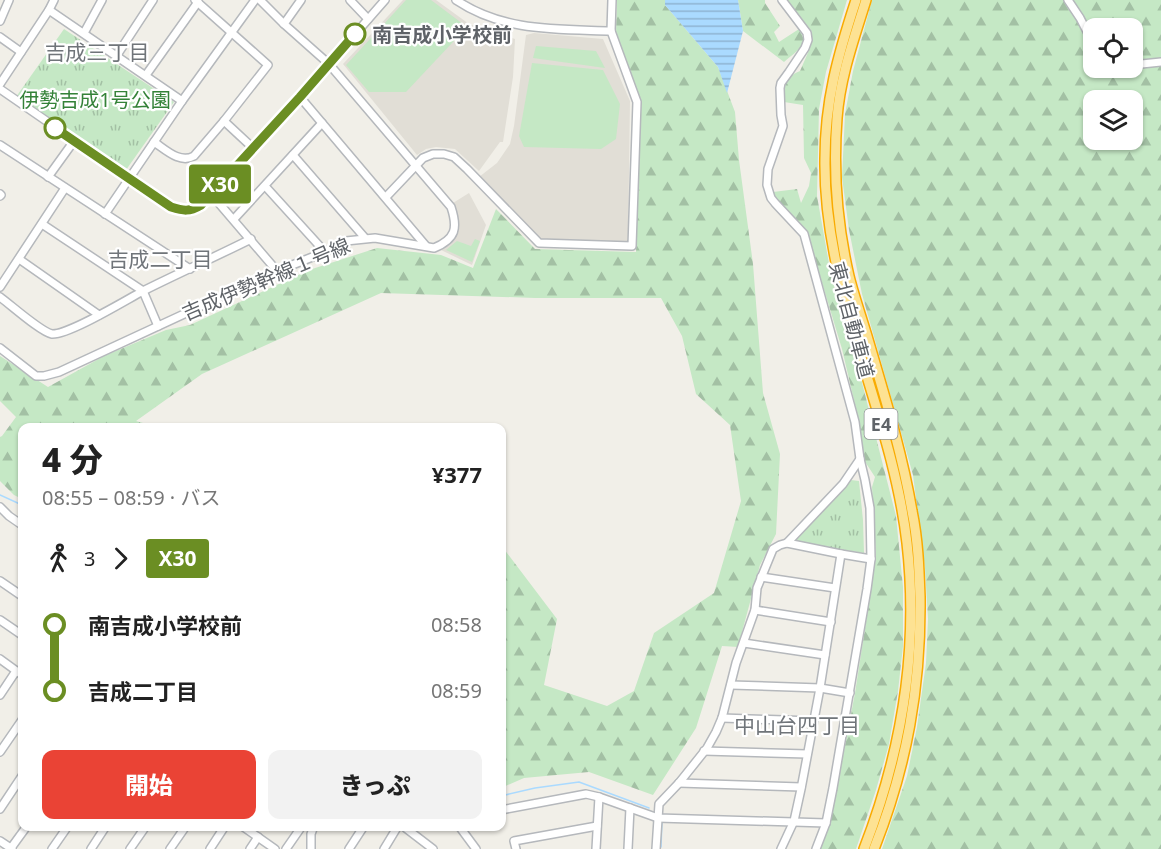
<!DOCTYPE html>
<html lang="ja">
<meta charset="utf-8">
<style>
:root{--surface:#fff;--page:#f2f2f2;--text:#222;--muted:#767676;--accent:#ea4335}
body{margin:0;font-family:"Noto Sans","Noto Sans JP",sans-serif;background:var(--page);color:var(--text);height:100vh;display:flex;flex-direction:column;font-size:22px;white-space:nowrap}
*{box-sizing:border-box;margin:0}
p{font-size:20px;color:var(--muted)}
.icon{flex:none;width:33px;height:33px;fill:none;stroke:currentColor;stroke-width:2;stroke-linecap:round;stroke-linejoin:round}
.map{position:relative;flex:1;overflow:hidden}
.drawer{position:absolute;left:18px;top:423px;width:488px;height:408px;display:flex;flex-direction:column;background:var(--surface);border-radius:12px;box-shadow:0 2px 4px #0004}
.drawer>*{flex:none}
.badge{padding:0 12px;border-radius:4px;font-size:21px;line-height:39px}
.controls{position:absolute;left:1083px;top:18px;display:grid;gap:12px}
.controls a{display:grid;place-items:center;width:60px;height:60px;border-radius:12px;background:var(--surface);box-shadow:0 2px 4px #0004;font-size:30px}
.map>.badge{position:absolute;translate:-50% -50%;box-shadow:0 0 0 3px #fff}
.legs{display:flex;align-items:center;gap:9px;height:66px;padding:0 24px;font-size:20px}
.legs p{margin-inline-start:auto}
.head{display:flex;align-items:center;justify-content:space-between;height:102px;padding:0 24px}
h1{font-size:33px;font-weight:800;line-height:45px}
.primary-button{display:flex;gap:12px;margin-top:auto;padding:12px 24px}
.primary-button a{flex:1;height:69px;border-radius:12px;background:var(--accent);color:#fff;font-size:24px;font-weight:800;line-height:69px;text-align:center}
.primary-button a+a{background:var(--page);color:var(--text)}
ul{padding:0 24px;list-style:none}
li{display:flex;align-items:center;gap:21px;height:66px;font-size:22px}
li i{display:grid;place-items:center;width:9px;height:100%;margin:0 8px;background:currentColor}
li i::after{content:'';width:15px;height:15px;margin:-8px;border:4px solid;border-radius:50%;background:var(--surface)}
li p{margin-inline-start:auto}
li:first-child i{background:linear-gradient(#0000 50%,currentColor 0)}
li:last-child i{background:linear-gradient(currentColor 50%,#0000 0)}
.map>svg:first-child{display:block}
.education{fill:#e1ded6}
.forest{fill:url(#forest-firs);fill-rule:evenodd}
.park{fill:url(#park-tufts)}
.pitch{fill:#c5e8c5}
.water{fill:url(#water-rules)}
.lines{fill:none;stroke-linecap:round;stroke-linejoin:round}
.stream{stroke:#aadaff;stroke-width:1.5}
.minor-casing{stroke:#b5b8bc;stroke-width:10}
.highway-casing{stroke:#f9ab00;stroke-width:12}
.minor{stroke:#fff;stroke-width:7}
.highway{stroke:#fde293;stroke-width:9}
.line-1-casing{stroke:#fff;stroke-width:14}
.line-1{stroke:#6b8e23;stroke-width:9}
.stop-1-dot{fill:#fff;stroke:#6b8e23;stroke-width:3}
.labels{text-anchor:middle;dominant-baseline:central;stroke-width:4.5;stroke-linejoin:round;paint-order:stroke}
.shield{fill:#fff;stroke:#8f9295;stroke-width:1.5}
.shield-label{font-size:18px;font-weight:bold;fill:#5f6368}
.stop-label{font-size:20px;font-weight:bold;fill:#5f6368;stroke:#fff;text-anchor:start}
.park-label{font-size:20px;fill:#348238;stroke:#fff}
.street-label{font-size:20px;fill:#5f6368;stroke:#fff}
.neighbourhood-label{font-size:21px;fill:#70757a;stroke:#fff}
</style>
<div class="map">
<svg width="1161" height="849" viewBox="0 0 1161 849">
<defs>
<pattern id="forest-firs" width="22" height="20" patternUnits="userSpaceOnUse" patternTransform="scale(1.5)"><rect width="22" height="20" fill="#c5e8c5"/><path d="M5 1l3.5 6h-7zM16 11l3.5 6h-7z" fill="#a3c0a4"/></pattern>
<pattern id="park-tufts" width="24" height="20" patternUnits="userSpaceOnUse" patternTransform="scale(1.5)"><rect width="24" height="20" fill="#c5e8c5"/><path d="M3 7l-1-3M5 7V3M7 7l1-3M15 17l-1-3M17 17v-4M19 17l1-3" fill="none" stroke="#a3c0a4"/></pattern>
<pattern id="water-rules" width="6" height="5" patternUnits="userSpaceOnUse" patternTransform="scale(1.5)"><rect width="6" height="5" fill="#aadaff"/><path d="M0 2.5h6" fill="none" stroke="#8eb4d2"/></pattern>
</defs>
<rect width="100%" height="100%" fill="#f1efe8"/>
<!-- education -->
<g class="education">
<path d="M403 0H436L469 24 515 39 513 77 503 142H500L479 171 455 149 436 147 426 149 417 155 343 64Z"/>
<path d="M534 33 603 39 630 101 628 242 540 240 479 177 497 163 510 144 514 126 526 35Z"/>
<path d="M469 193 486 225 472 265 441 250 455 236 458 223 457 213 453 203Z"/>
</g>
<!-- forest -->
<g class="forest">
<path d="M617 0H665V5L718 67 735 112 739 160 753 264 763 393 780 454 776 534 760 565 738 647 722 646 696 728 653 795 589 772 524 778 501 788V545L557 619 544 685 607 706 634 691 654 633 714 593 741 501 730 425 696 394 682 336 661 298H535L381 293 202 374 136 421 157 427 22 428V499L14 495 0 481V437L2 436 16 417 0 401V356L48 387 104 356 166 330 190 325 309 270 377 248 441 255 473 268 496 209 535 249 636 252 641 100 616 32Z"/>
<path d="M738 0H765V3L780 26 774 32 779 42 799 29C811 45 795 52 784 62L743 31Z"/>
<path d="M787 0H847L826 72 819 109 817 196 831 275 858 367 896 516 903 587V646L898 691 889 744 876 790 856 849H818L830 824 836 793 855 693 876 557 872 487 875 477 862 457 858 417 842 349 807 233 776 198 773 192 797 189 801 203 809 186 811 173 804 158 803 105 784 102C784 88 784 77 800 71L810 48 812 32Z"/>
<path d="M872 0H1161V849H882L907 776 917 727 926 663 928 619 925 568 913 475 862 294 849 230 842 177 845 114 853 71ZM1094 28H1132V68H1094ZM1094 100H1132V140H1094Z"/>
</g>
<!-- park -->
<g class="park">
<path d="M64 29 174 102 126 170 16 97Z"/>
<path d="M851 480 859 481 863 520 864 553 795 542V539Z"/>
</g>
<!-- pitch -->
<g class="pitch">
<path d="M406 0H431L467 27 406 92H369L346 65Z"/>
<path d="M536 46 596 51 605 68 533 58Z"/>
<path d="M532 63 603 70 620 104 616 139 601 149 524 147 519 136Z"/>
<path d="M475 239 480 241 472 262 446 250 457 241 471 246Z"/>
</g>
<!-- water -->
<path class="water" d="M665 0H738L743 31 727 93 718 67 665 5Z"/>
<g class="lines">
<!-- stream -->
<g class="stream">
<path d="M0 495 22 505"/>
<path d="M501 796 535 788 579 782 649 808"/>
<path d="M661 847 662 820"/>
</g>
<!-- minor casing -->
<g class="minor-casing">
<g id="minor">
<path d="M350 0 368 19"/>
<path d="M456 0C504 32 556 29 611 31"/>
<path d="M782 0 807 33 808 40 805 48 789 72 781 83 780 88 781 115 783 126 768 169 767 185 771 198 775 203 804 234 855 422 860 459 865 480 870 508 871 559 867 589 833 788 826 823 816 849"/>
<path d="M1068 0 1080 18 1094 45"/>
<path d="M49 10 182 101"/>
<path d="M0 21 9 0"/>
<path d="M284 24 301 0"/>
<path d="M84 33 102 0"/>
<path d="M0 37 21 52"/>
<path d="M117 55 153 0"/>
<path d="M1132 65 1161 62"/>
<path d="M146 75 198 2"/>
<path d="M0 84 49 10 54 0"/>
<path d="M0 89 171 207C184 211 189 212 201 205L300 97 385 0"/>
<path d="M300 97 426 246"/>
<path d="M224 121 253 148"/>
<path d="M154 142C166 150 180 164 194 156L224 121 268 65 195 0"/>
<path d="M0 145 190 269"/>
<path d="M293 155 365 238"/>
<path d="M48 177 74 141"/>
<path d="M265 186 325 252"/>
<path d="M0 194 1 195 0 196"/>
<path d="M211 194 277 271"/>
<path d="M386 197 423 158 433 154H444L454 157 467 169 539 243 632 246 637 102 611 31 612 0"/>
<path d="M105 214 182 101 255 0"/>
<path d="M234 219 322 123"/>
<path d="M42 224 143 291 158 326"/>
<path d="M19 259 99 315"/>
<path d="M0 287 65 188"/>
<path d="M0 297C11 305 41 332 52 334 69 335 126 300 143 291 179 273 215 257 251 239"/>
<path d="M0 348 36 376H44L59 372 277 271 325 252 346 241 375 238 434 248C456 239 458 228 451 207L329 64 284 24 260 0"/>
<path d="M0 507 9 516 22 525"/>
<path d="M787 543 841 554 871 559"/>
<path d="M761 577 835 588"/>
<path d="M0 581 22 596"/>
<path d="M755 610 831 622"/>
<path d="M0 620 22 635"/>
<path d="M744 643 825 655"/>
<path d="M0 659 22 675"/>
<path d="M731 685 820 688 850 693"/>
<path d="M0 695 16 671"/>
<path d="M722 718 813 721"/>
<path d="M704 751 807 754"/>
<path d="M0 752 22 720"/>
<path d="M679 783 801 787"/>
<path d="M0 809 22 776"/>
<path d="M501 810 586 794 599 797 658 818 826 823"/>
<path d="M242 826 275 849"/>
<path d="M403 826 433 849"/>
<path d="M459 826 476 849"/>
<path d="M0 841 12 849"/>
<path d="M11 848 27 826"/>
<path d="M52 849 68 826"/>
<path d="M91 849 106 826"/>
<path d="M130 849 146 826"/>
<path d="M170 849 186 826"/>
<path d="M210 849 225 826"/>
<path d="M250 849 258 837"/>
<path d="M286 849 302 826"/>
<path d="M311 849V834L314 826"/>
<path d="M349 849 364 826"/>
<path d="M384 849 398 826"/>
<path d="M516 849 514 841 597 826"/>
<path d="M596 849 599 797"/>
<path d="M628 849 630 808"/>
<path d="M656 849 659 804 679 783 707 748 716 732 722 718 736 663 755 610 757 588 773 549 780 545 787 543 843 484 860 459"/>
<path d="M781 849 794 821 801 789 820 688 841 554"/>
</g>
</g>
<!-- highway casing -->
<g class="highway-casing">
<g id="highway">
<path d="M856 0C838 55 825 101 825 159 823 292 892 413 907 543 919 648 902 751 864 849"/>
<path d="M866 0C854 39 840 77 837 118 833 171 837 224 849 276 854 296 861 316 867 336 884 394 902 452 912 511 918 540 919 568 920 597 921 686 907 766 874 849"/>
</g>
</g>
<!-- minor -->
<use href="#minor" class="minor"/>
<!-- highway -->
<use href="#highway" class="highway"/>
</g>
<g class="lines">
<!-- line-1 casing -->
<g class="line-1-casing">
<path id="line-1" d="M55 128 171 207C184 211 189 212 201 205L300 97 355 34"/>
</g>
<!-- line-1 -->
<use href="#line-1" class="line-1"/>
</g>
<!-- markers -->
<g class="stop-1-dot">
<circle cx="355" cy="34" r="10"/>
<circle cx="55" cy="128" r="10"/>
</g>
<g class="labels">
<!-- shield labels -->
<rect class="shield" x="864.5" y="409" width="33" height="30" rx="4.5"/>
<g class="shield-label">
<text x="881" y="424">E4</text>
</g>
<!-- stop labels -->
<g class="stop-label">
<text x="372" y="34">南吉成小学校前</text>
</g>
<!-- park labels -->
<g class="park-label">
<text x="95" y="99">伊勢吉成1号公園</text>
</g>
<!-- street labels -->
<g class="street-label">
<text transform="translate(266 279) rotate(-23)">吉成伊勢幹線１号線</text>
<text transform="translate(852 320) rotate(75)">東北自動車道</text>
</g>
<!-- neighbourhood labels -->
<g class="neighbourhood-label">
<text x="97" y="52">吉成三丁目</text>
<text x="160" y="259">吉成二丁目</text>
<text x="797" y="725">中山台四丁目</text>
</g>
</g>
</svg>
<div class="controls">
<a><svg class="icon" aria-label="locate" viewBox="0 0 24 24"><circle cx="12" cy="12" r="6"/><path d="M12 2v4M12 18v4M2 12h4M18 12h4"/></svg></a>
<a><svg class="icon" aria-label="layers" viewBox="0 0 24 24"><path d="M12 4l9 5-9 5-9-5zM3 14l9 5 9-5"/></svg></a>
</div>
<b class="badge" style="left:220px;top:184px;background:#6b8e23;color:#fff">X30</b>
<section class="drawer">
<div class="head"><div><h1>4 分</h1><p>08:55 – 08:59 · バス</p></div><b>¥377</b></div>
<div class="legs"><svg class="icon" aria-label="walk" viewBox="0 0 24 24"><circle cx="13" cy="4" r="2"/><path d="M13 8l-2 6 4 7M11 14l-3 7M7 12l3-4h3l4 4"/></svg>3<svg class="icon" aria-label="forward" viewBox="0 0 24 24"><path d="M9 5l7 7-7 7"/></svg><b class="badge" style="background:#6b8e23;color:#fff">X30</b></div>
<ul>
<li><i style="color:#6b8e23"></i><b>南吉成小学校前</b><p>08:58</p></li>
<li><i style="color:#6b8e23"></i><b>吉成二丁目</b><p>08:59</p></li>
</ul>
<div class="primary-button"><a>開始</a><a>きっぷ</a></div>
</section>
</div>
